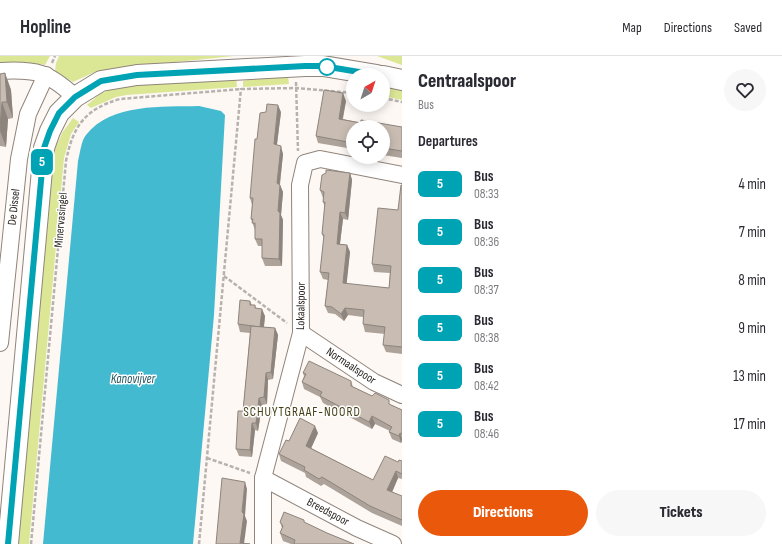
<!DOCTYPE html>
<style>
:root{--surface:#fff;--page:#f7f7f7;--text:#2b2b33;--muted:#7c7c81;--line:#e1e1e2;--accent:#ea580c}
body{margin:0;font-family:"Sofia Sans Condensed",sans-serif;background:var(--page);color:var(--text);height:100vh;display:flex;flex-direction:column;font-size:15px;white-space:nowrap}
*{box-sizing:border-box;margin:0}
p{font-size:13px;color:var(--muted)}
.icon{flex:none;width:22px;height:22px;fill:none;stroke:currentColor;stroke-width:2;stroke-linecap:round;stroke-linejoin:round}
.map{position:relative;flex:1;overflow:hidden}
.drawer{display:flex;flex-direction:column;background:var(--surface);width:380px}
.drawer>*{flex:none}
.badge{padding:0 8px;border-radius:6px;font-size:14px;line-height:26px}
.needle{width:26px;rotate:39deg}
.controls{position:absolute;left:346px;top:12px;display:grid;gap:8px}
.controls a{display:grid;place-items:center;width:44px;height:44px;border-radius:50%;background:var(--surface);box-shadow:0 2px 10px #0003;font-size:20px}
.map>.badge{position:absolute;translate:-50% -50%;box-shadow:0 0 0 2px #fff}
h2{padding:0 16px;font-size:15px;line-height:36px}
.round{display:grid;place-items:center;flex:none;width:42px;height:42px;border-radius:21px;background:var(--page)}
.overview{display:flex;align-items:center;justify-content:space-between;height:68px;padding:0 16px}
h1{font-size:19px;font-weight:800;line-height:30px}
.primary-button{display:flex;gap:8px;margin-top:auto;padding:8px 16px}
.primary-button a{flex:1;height:46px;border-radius:24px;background:var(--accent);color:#fff;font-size:16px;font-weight:800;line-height:46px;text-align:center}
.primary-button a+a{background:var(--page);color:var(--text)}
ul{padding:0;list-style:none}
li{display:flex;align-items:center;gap:12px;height:48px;padding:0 16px}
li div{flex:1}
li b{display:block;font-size:15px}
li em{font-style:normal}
li .badge{min-width:44px;font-weight:700;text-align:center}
header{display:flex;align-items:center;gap:24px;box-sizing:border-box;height:56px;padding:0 20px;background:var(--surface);border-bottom:1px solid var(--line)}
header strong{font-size:19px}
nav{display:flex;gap:22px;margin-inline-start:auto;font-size:14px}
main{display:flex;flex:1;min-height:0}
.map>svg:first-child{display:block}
.green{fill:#dce796}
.water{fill:#43bacf}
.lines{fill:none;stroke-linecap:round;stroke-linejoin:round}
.minor-casing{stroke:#90847b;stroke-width:18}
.tertiary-casing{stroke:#90847b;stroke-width:22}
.path{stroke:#b7b2ae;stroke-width:2.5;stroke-dasharray:4 2;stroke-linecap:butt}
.minor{stroke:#fff;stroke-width:16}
.tertiary{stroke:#fff;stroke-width:20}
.wall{fill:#ada39a}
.shaded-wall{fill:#8d847d}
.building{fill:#c9bdb3;stroke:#8d847d}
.line-casing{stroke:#fff;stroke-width:9}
.line{stroke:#00a3b4;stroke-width:6}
.stop-dot{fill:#fff;stroke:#00a3b4;stroke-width:2}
.labels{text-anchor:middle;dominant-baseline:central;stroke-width:3;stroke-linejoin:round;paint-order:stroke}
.street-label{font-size:12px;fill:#2b2622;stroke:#fff}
.water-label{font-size:13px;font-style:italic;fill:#255760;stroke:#fff}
.neighbourhood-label{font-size:13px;letter-spacing:1px;fill:#433e14;stroke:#fff}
</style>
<header>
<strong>Hopline</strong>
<nav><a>Map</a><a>Directions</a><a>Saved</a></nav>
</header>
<main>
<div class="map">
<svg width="402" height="488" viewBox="0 0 402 488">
<rect width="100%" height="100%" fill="#fdf8f4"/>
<!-- green -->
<g class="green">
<path d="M0 0H50L45 9 31 7 0 9Z"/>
<path d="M59 0H234L109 13 97 15 73 26 55 15 56 7Z"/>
<path d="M377 0H402V9L399 8Z"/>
<path d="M247 20H288L289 28 243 31V25L248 24Z"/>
<path d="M236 21 237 31 127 39 116 41 91 52 87 49 100 38 124 28Z"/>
<path d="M383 29 402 30V44L383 40Z"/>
<path d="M73 62 79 66 71 78 64 102 29 488H15L52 100 62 77Z"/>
</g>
<!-- water -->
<path class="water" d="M199 50 221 55 225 59 214 259 193 488H43L78 105C80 98 81 85 86 79 111 47 163 51 199 50Z"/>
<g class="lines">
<!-- minor casing -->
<g class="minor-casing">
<g id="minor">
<path d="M0 15C36 13 48 16 75 41"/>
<path d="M301 277 374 326 402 339"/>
<path d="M0 287 19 103 28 58 46 19"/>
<path d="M263 422 357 472 393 488"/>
<path d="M263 488V422L301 277 300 129 305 107 320 103 402 119"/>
</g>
</g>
<!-- tertiary casing -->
<g class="tertiary-casing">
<g id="tertiary">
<path d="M383 20 402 24"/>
<path d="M8 488 44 92 50 75 59 57 75 41 101 25 137 19 305 10H323L377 19"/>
</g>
</g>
<!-- path -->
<g class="path">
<path d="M52 7 55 0"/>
<path d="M296 26 298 95"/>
<path d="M383 42 402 46"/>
<path d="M224 220 287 267"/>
<path d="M207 402 250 417"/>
<path d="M31 488 66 105C73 70 85 53 120 43L241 33 296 32 353 37"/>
<path d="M199 488 241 32"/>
</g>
<!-- minor -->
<use href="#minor" class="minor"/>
<!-- tertiary -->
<use href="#tertiary" class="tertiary"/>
</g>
<!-- wall -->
<g class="wall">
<path d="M5 17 11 34 13 62 8 63 6 91 0 90V18Z"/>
<path d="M346 45 343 63 361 67 402 71V102L383 99V71H353V93L318 87 316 80Z"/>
<path d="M281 56 277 89 283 98 280 129 283 136 281 159 283 164 282 210H265L262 202V190H258L255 183V174L251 163 252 149 250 142Z"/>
<path d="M350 117 352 124 348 164 343 163 340 188 347 189 350 196 346 228 389 232 390 217 374 216 372 208 398 154 402 129V298L386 296 383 289 385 278 365 276 363 268V261L348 259 344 265 335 258 328 257 325 250 328 224 323 223 320 216 324 183 322 178 325 151 323 146V142L320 134Z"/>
<path d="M250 245 252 249H255L256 252 265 260 264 271 275 272 278 279 273 323 268 324 267 348 262 349 258 375 255 374 252 401 239 400 236 393 243 355 250 277 240 276 238 268Z"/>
<path d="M303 317 351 325 353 331 372 340 402 354V386L401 387 392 383 389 376 390 375 375 368 372 373 323 347 320 341 304 333 302 326 304 320Z"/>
<path d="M318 377 311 392 373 424 398 406 402 405V423L398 422 392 436 402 440V470L372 457 324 428 321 430 306 421 305 417 281 405 279 398 289 385Z"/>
<path d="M280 466 305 467 327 477 354 488H291L283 485 280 477 282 472Z"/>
</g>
<!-- shaded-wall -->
<g class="shaded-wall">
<path d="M5 17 11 34 13 62 7 46Z"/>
<path d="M343 37 346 45 341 70 339 63Z"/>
<path d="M2 46 8 63 6 91 0 75Z"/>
<path d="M278 49 281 56 276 95 274 88Z"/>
<path d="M281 90 283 98 279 134 277 127Z"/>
<path d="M350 117 352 124 348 164 345 157Z"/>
<path d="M280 129 283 136 281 159 283 164 282 210 279 203 278 155Z"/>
<path d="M340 156 343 163 339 195 337 188Z"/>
<path d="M347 189 350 196 346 234 343 227Z"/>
<path d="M345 252 348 259 344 265 341 258Z"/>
<path d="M262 253 265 260 263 278 260 271Z"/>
<path d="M275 272 278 279 273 323 271 316Z"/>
<path d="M266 317 268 324 267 348 264 341Z"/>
<path d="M259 342 262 349 258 375 256 367Z"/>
<path d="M372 360 375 368 372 373 369 366Z"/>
<path d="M252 367 255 374 252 401 250 394Z"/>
<path d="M315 370 318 377 309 397 306 390Z"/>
<path d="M400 377 402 383 401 387 399 380Z"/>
<path d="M396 415 398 422 390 441 387 434Z"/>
<path d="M245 426 247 433 245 460 247 465 244 488 240 487 242 456Z"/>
</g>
<!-- building -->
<g class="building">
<path d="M5 17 7 46H2L0 72V18Z"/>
<path d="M324 34 343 37 339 63 361 67V64L402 71V95L383 92V71H353V87L316 80Z"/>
<path d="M267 48 278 49 274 88 281 90 277 127 280 129 278 155 280 157 279 203 262 202V183H255V167H252L253 163H251L253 142H250L255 83H257L260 57 266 56Z"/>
<path d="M326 114 350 117 345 157 340 156 337 188 347 189 343 227 389 232 391 210 372 208 378 152 398 154 401 129H402V291L383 289 385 271 363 268 364 254 345 252 341 258 332 251 325 250 329 217 320 216 324 179 322 178 325 146H323L324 136 320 134 322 119 326 117Z"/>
<path d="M240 244 250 245V249H255V252L262 253 260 271 238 268Z"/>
<path d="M251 270 275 272 271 316 266 317 264 341 259 342 256 367H252L250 394 236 393 238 355H243Z"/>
<path d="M309 305 351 325V330L372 340 375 337 389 344V348L402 354V378L400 377 399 380 389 376 392 371 372 360 369 366 320 340 322 336 302 326 306 318 303 317Z"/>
<path d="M300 362 315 370 306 390 373 424 385 400 398 406 399 404 402 405V418L396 415 387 434 402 440V464L370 450 322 421 319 423 304 414 305 411 279 398 286 384 289 385Z"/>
<path d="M222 422 245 426 242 456 244 458 240 487 250 488H216Z"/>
<path d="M284 456 304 464V466L327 477 354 488H294L295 484 280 477 283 470 280 466Z"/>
</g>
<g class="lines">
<!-- line casing -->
<g class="line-casing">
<path id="line" d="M8 488 44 92 50 75 59 57 75 41 101 25 137 19 305 10H323L377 19"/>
</g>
<!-- line -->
<use href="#line" class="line"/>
</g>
<!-- markers -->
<circle class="stop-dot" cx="327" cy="11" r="8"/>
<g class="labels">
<!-- street labels -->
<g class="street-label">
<text transform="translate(14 151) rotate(-84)">De Dissel</text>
<text transform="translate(61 164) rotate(-85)">Minervasingel</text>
<text transform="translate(301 250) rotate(-89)">Lokaalspoor</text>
<text transform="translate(351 310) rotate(33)">Normaalspoor</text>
<text transform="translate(328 456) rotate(28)">Breedspoor</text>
</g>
<!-- water labels -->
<g class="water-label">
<text x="133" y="323">Kanovijver</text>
</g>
<!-- neighbourhood labels -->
<g class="neighbourhood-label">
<text x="302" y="356">SCHUYTGRAAF-NOORD</text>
</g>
</g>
</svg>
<div class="controls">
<a><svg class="needle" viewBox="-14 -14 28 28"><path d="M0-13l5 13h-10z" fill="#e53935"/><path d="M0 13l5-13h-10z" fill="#7c7c81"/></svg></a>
<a><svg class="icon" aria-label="locate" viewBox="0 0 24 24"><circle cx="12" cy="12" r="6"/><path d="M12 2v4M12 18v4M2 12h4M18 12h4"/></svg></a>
</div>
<b class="badge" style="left:42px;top:106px;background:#00a3b4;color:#fff">5</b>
</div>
<section class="drawer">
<div class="overview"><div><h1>Centraalspoor</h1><p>Bus</p></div><a class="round"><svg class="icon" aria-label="heart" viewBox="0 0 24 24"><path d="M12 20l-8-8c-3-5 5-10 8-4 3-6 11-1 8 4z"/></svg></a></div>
<h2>Departures</h2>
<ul>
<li><span class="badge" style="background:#00a3b4;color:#fff">5</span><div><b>Bus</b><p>08:33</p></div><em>4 min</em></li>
<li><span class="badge" style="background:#00a3b4;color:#fff">5</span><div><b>Bus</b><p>08:36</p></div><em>7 min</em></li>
<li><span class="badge" style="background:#00a3b4;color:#fff">5</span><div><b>Bus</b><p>08:37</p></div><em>8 min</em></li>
<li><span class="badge" style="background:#00a3b4;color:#fff">5</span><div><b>Bus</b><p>08:38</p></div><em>9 min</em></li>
<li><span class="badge" style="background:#00a3b4;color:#fff">5</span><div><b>Bus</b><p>08:42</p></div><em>13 min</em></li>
<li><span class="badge" style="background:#00a3b4;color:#fff">5</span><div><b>Bus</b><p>08:46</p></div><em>17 min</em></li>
</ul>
<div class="primary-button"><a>Directions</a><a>Tickets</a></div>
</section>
</main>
